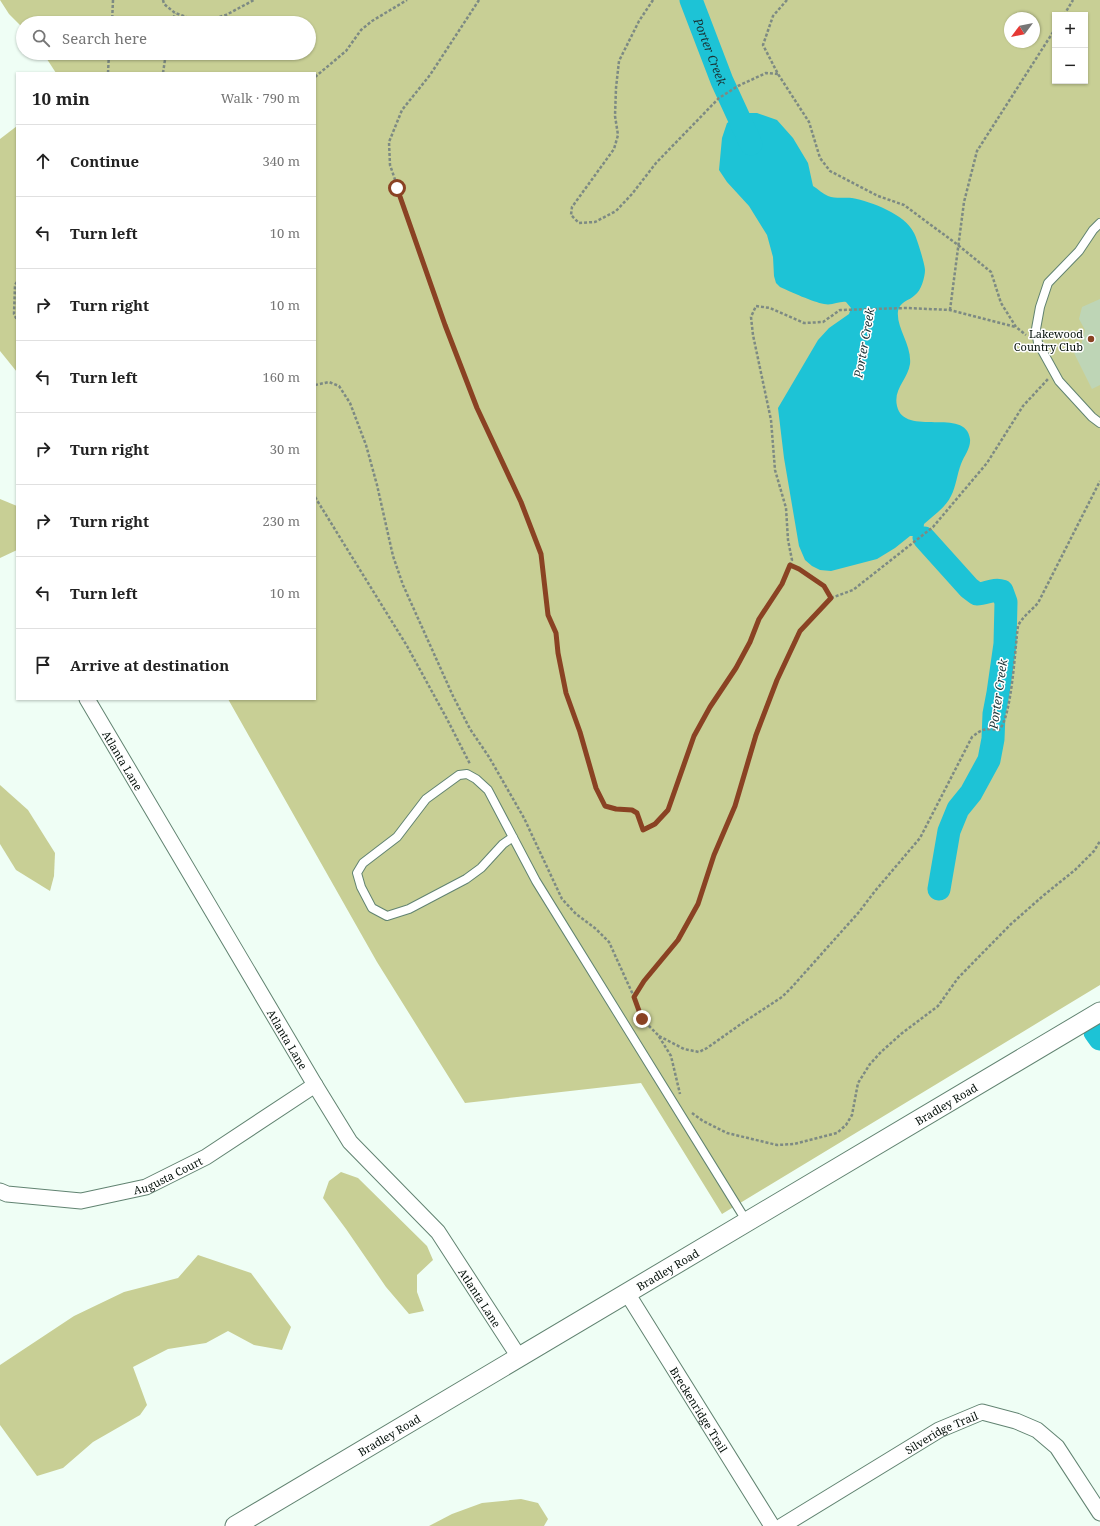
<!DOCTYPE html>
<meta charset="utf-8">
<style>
body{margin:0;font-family:"Noto Serif",serif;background:#f6f6f6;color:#222}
.controls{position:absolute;right:12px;top:12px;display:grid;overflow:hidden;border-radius:0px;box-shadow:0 1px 3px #0004}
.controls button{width:36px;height:36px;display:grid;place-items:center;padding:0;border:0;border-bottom:1px solid #e0e0e0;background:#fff;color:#222;font:20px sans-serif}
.compass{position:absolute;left:1004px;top:12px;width:36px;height:36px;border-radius:50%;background:#fff;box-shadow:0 1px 3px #0004;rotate:238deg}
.stop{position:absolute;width:12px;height:12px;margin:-9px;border:3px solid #8a4223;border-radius:50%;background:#fff}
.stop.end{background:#8a4223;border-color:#fff;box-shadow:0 1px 4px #0008}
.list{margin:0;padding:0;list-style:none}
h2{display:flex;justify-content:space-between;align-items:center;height:52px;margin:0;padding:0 16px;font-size:17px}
h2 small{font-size:13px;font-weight:400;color:#767676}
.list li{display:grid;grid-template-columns:26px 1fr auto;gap:12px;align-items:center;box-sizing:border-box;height:72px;padding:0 16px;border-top:1px solid #e0e0e0}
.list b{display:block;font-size:15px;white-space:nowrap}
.list em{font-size:13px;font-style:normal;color:#767676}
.icon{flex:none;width:22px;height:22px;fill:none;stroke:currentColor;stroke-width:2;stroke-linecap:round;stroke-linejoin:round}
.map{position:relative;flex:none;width:1100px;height:1526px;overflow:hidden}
.search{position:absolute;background:#fff;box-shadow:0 1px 3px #0004;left:16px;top:16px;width:300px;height:44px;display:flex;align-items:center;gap:10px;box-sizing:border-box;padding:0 14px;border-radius:22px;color:#767676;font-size:15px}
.panel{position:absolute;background:#fff;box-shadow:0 1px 3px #0004;left:16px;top:72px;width:300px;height:628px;border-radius:0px}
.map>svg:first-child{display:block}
.green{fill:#c8cf95;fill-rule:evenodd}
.water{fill:#1dc3d6}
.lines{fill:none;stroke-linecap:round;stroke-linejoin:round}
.river{stroke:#1dc3d6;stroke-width:23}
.building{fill:#bed5b6}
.service-casing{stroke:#618371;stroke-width:10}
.minor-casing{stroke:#618371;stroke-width:17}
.tertiary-casing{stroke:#618371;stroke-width:21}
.path{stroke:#7d8a83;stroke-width:2.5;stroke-dasharray:3 2;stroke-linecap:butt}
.service{stroke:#fff;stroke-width:8}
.minor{stroke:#fff;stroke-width:15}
.tertiary{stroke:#fff;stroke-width:19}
.route{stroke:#8a4223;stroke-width:5}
.poi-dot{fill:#8a4223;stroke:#fff;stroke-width:1.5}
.labels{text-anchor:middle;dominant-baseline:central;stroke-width:3;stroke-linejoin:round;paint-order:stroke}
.poi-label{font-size:11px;fill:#04100a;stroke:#fff;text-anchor:end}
.street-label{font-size:11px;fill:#04100a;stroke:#fff}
.water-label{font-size:12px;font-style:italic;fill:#1a3235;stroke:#fff}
</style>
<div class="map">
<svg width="1100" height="1526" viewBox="0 0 1100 1526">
<rect width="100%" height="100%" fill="#effef5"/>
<g class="green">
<path d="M0,0H1100V985L722,1214L641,1083L465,1103L377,962L228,699H315V73H56L43,53H309V23H23V28L9,14ZM1055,15H1085V81H1055ZM1010,18H1034V42H1010Z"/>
<polygon points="17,126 17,372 0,351 0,139"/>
<polygon points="0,499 17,506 17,550 0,558"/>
<polygon points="0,785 28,810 55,853 54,876 50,891 16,870 0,844"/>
<polygon points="341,1172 358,1178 427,1246 433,1260 417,1275 417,1292 424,1311 409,1314 386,1287 346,1229 323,1198 329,1181"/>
<polygon points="198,1255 251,1273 291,1327 282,1350 254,1345 228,1331 206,1343 168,1349 133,1367 147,1405 140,1415 93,1442 63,1468 37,1476 0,1425 0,1365 74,1316 124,1292 178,1278"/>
<polygon points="521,1499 538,1503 548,1519 544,1526 429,1526 452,1514 482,1503"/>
</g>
<path class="water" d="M744,113H757L777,120L793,138L808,163L813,186C818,189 823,194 828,196C836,199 845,197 852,198C872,202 905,214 914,233C917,238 925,265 925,270C925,277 921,291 915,295C909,301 900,301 898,311C896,328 912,345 910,364C908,379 893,389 897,406C904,438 966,406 970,439C971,448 964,456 961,464C957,474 956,487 951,496C946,507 933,516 924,524L923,533L918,536H910L895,548L877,559L831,571L820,570L812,566L805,560L799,546L784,458L778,408L818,340L829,328L849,314L851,308L846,302C839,301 832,306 824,304C813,302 791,292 780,287L776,283L774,276L773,257L767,235L749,206L727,182L719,170L722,138L727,123Z"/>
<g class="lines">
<g class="river">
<path id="s1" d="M691,0L722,81L751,144"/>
<path d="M924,538L969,588L977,594C986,594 994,588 1002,591L1006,602L1005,644L998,693L994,714L993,739L989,760L971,793L958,809L949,831L939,889"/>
<polyline points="1095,1032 1100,1039"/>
</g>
</g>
<polygon class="building" points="1100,299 1100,385 1092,389 1074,353 1080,350 1085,330 1079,319 1082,307"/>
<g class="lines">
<defs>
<g id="service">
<polyline points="1100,223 1093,230 1079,251 1048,283 1040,307 1036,329 1038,343 1059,381 1092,417 1100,423"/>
<polyline points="513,837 503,844 481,868 466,879 409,909 387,916 372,908 361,887 357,873 363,863 397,837 426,799 459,775 467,774 476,779 488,790 536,881 747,1222"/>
</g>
<g id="minor">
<path id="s2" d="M87,699L315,1085L350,1142L438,1232L519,1357"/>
<path id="s3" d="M0,1191L7,1194L81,1201L146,1187L206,1157L315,1085"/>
<path id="s4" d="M627,1293L772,1526"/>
<path id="s5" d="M782,1526L939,1430L982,1412L1016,1421L1037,1430L1057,1447L1100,1513"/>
</g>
<g id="tertiary">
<path id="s6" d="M235,1526L1100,1012"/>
</g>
</defs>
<use href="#service" class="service-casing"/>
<use href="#minor" class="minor-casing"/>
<use href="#tertiary" class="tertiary-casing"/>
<g class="path">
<polyline points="163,0 164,4 175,13 201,22 226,15 254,0"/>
<polyline points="479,0 430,75 402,110 389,142 390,165 445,325 477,408 521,502 541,554 548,615 556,633 558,653 566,693 580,732 596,788 605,806 616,809 632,810 637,813 643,830 655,824 668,810 694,736 710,707 736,667 750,642 759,619 782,584 792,560 788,540 786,508 775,470 771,420 753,335 751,317 756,306 770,308 804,323 823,322 840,310 908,308 950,310 1016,327"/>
<polyline points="653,0 639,21 619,61 616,88 615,116 618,135 614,149 572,207 571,215 579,223 595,222 616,211 632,194 656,163 719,98 738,86 766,73 778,74"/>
<polyline points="787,0 773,16 763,45 778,74 809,122 820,158 830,171 878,196 904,205 958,245 991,272 1001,303 1016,327 1026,335"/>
<polyline points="1064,15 1073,0"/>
<polyline points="112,23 113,0"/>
<polyline points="172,23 175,13"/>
<polyline points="109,58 120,53"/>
<polyline points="108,73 109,53"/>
<polyline points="163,73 166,53"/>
<polyline points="315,77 346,51 361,30 372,21 407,0"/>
<polyline points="17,282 15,285 14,314 17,320"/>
<polyline points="950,310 964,202 977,151 1055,29"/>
<polyline points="315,385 329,382 339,386 350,403 366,445 377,485 393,556 403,585 453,696 470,729 489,757 524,818 562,899 576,914 596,929 609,942 634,997 642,1019 658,1035 671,1056 680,1094"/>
<polyline points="315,497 407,646 447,719 470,764"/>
<polyline points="790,565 799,569 824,586 831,598"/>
<polyline points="634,996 644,981 678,940 698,904 714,855 735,806 755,735 777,679 799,631 831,598 853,590 933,527 987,463 1023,406 1048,379"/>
<path d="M659,1036L684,1049L699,1052L707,1048L741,1024L782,997L792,987L859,912L875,891L920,838L972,737C982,729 985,728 999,730C1012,717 1015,647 1018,626C1022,617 1031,611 1038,603L1100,481"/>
<polyline points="692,1113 703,1121 727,1133 777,1145 794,1144 837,1133 846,1125 852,1115 858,1083 870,1064 881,1052 901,1034 938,1006 958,978 1011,924 1044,895 1075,870 1094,851 1100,841"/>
</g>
<use href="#service" class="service"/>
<use href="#minor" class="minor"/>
<use href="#tertiary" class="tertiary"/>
</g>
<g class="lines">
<polyline class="route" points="397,188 445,325 477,408 521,502 541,554 548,615 556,633 558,653 566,693 580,732 596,788 605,806 616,809 632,810 637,813 643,830 655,824 668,810 694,736 710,707 736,668 750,642 759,619 782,584 790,565 799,569 824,586 831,598 800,631 777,680 756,735 735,806 714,855 698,904 678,940 644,981 634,997 642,1019"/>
</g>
<circle class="poi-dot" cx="1091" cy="339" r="4"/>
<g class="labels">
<g class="poi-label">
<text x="1083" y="333">Lakewood<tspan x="1083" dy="13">Country Club</tspan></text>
</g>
<g class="street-label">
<text stroke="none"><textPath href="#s2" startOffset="71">Atlanta Lane</textPath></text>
<text stroke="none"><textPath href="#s2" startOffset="395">Atlanta Lane</textPath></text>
<text stroke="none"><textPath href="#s6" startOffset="827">Bradley Road</textPath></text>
<text stroke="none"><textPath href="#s3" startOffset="173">Augusta Court</textPath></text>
<text stroke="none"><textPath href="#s6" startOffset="503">Bradley Road</textPath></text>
<text stroke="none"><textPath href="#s2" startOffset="719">Atlanta Lane</textPath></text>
<text stroke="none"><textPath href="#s4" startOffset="137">Breckenridge Trail</textPath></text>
<text stroke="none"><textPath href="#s5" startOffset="185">Silveridge Trail</textPath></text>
<text stroke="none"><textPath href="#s6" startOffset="179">Bradley Road</textPath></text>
</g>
<g class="water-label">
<text stroke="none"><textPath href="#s1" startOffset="55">Porter Creek</textPath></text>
<text transform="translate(864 343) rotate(-80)">Porter Creek</text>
<text transform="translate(998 694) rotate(-82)">Porter Creek</text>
</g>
</g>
</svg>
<div class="controls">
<button>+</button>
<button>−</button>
</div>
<svg class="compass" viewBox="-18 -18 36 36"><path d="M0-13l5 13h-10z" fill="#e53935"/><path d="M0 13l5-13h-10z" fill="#767676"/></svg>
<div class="stop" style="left:397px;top:188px"></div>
<div class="stop end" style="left:642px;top:1019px"></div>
<div class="search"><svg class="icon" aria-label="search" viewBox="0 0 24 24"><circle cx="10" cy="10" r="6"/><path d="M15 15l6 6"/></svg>Search here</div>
<section class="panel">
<h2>10 min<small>Walk · 790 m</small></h2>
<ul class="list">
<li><svg class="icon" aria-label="ahead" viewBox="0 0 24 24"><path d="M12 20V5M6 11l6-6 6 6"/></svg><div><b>Continue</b></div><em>340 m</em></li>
<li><svg class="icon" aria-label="left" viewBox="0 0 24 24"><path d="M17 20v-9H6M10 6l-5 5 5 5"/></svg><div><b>Turn left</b></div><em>10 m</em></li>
<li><svg class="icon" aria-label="right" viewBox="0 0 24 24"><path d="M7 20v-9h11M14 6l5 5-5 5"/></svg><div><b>Turn right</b></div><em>10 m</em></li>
<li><svg class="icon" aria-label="left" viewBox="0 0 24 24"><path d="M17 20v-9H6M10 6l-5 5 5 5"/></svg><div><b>Turn left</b></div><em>160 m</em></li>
<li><svg class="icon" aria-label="right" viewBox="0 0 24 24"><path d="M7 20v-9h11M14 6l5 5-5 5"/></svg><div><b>Turn right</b></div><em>30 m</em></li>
<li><svg class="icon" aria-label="right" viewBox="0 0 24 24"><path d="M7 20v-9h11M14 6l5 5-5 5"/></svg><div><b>Turn right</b></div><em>230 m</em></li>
<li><svg class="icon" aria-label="left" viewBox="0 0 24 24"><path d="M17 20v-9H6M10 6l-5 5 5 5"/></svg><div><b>Turn left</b></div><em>10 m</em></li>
<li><svg class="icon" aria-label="arrive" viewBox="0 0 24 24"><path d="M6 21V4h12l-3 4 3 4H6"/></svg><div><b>Arrive at destination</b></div></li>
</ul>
</section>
</div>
